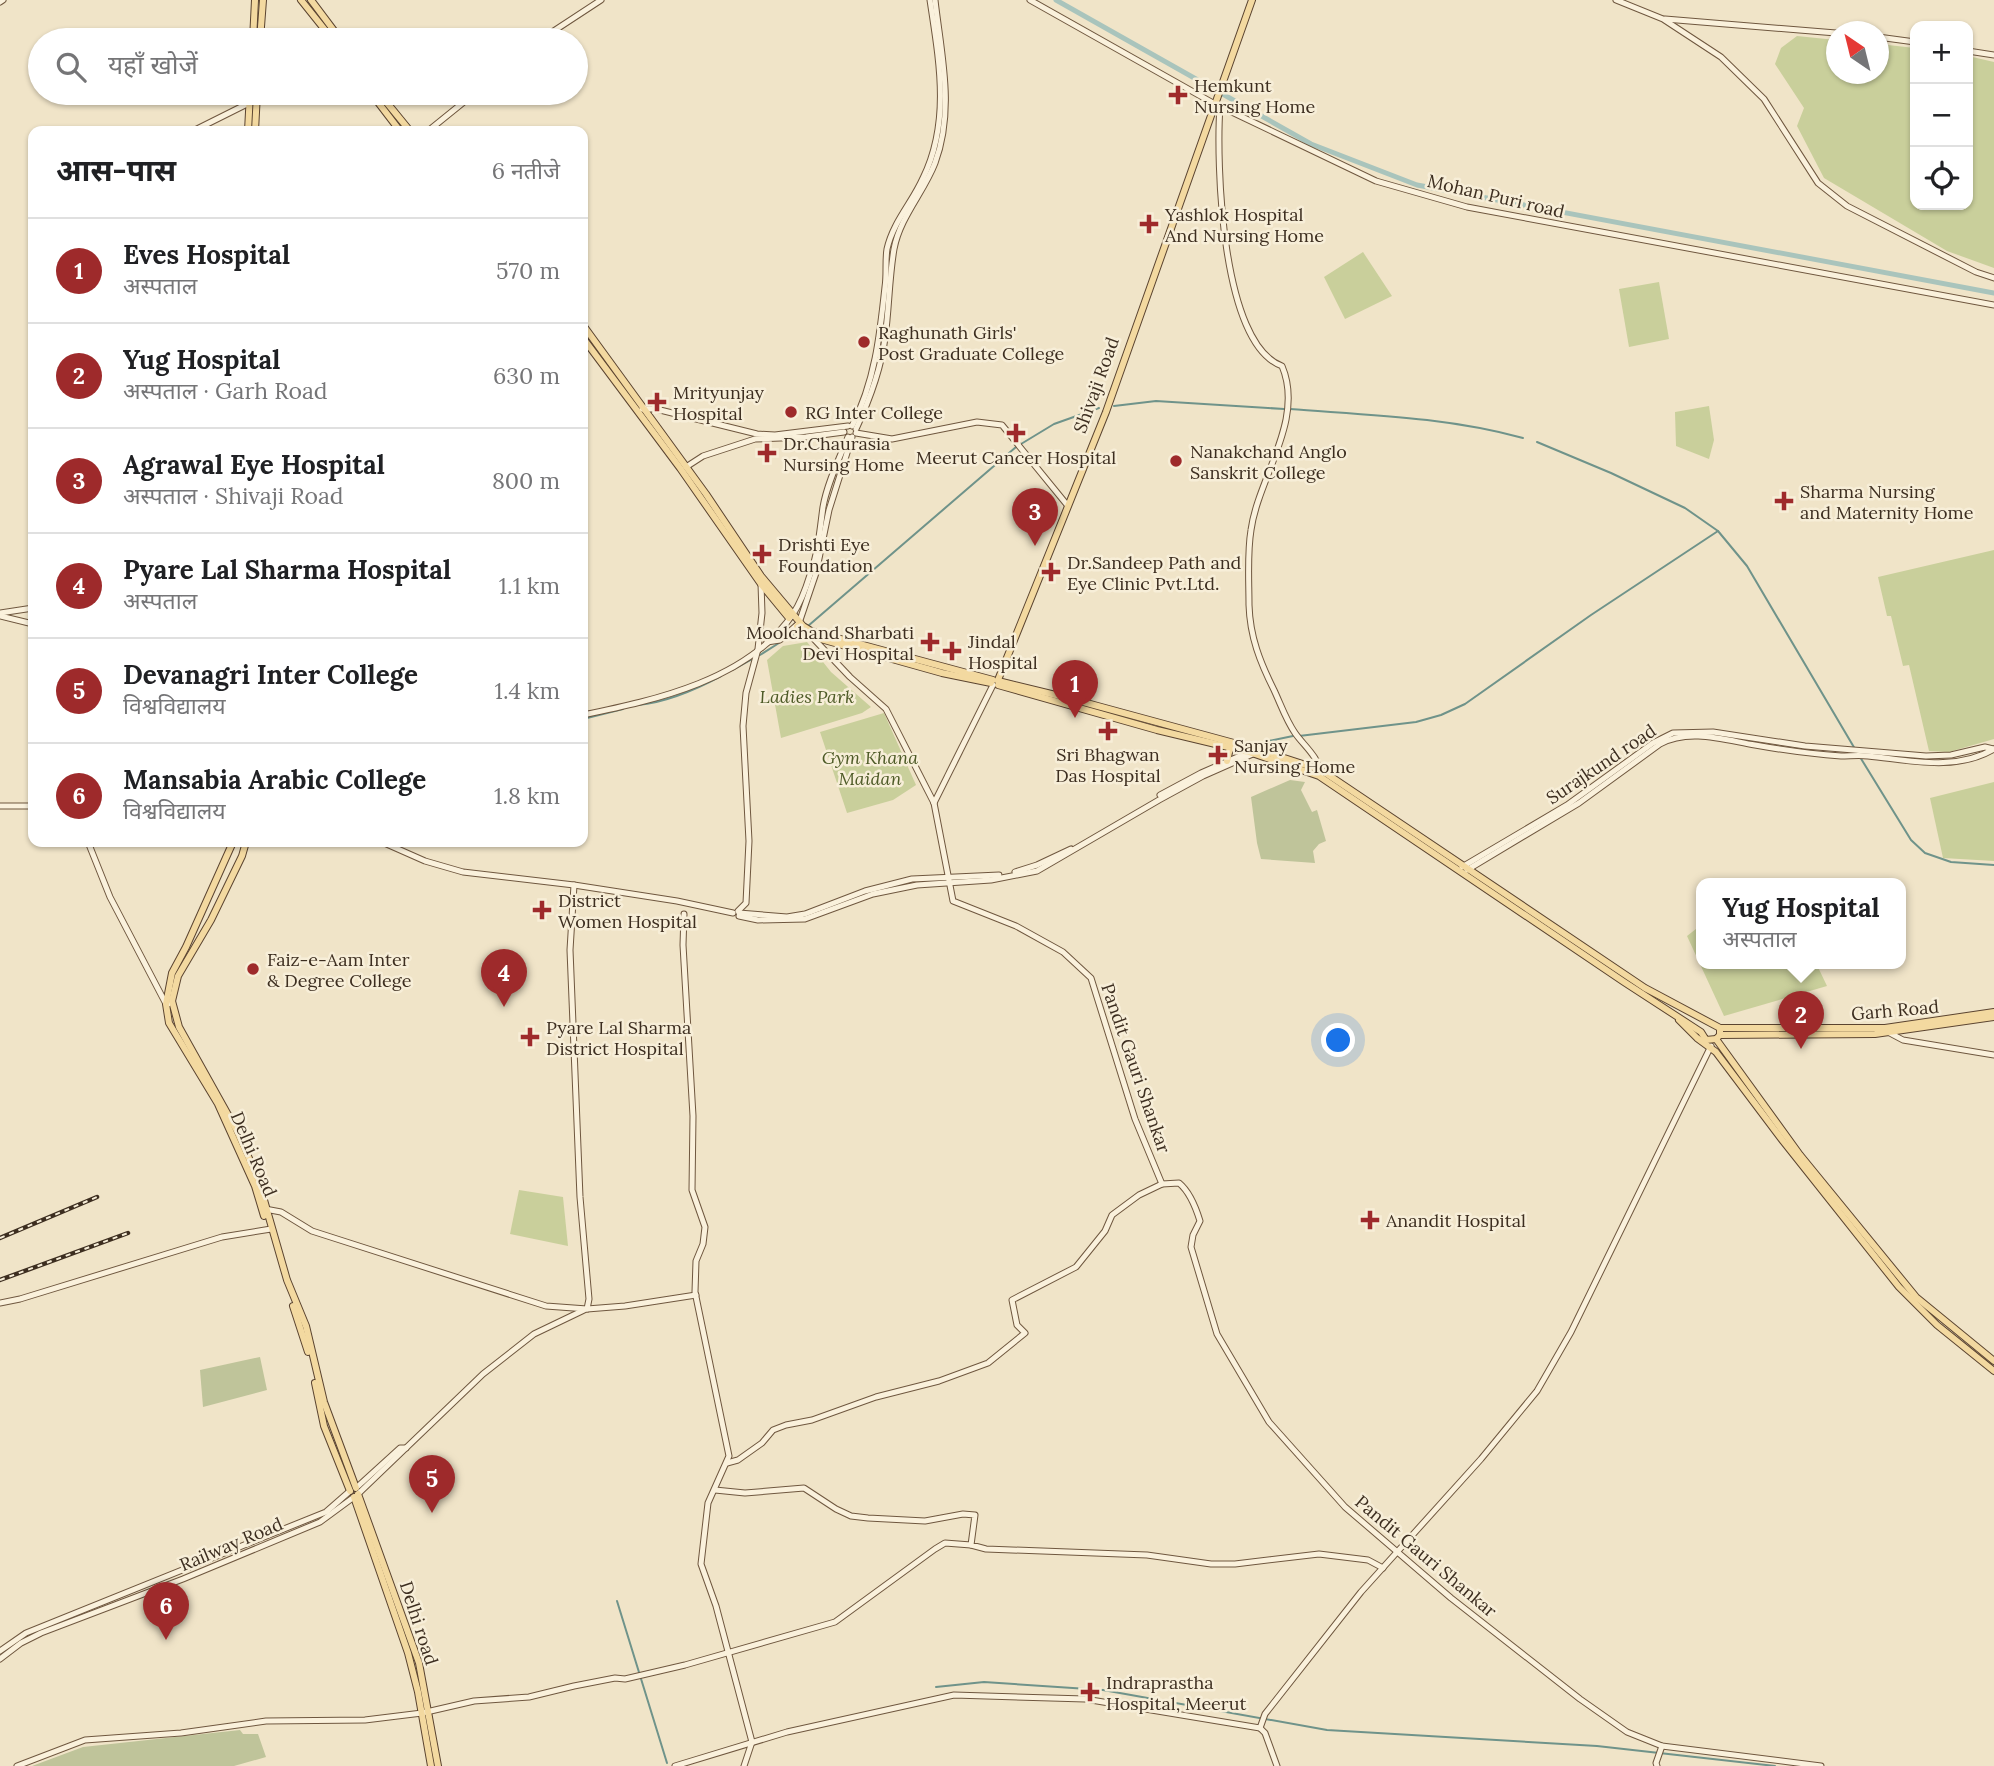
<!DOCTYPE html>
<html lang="hi">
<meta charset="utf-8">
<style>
body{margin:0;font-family:Lora,"Noto Sans Devanagari",serif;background:#f2f2f2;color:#202124}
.controls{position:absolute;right:21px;top:21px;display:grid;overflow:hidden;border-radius:14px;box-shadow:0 2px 5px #0004}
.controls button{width:63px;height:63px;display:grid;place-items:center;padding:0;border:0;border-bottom:2px solid #e0e0e0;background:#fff;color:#202124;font:35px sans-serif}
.compass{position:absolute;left:1826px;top:21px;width:63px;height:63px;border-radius:50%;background:#fff;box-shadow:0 2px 5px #0004;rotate:325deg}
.you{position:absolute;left:1339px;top:1041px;width:24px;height:24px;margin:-18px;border:5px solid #fff;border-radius:50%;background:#1a73e8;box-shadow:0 0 0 10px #1a73e833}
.badge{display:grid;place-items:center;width:46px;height:46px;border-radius:50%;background:#9e2a2b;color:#fff;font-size:23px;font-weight:700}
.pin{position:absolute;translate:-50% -58px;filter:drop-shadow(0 2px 4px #0008)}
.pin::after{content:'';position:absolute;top:37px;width:24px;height:21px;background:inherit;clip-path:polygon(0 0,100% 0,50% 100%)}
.popup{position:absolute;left:1696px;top:878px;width:210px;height:91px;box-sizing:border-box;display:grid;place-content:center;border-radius:14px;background:#fff;filter:drop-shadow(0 2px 5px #0005);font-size:23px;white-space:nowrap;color:#757577}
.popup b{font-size:26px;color:#202124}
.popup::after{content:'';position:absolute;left:50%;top:100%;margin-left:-14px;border:14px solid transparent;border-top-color:#fff}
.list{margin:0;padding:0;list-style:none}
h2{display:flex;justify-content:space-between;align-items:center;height:91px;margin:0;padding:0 28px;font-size:30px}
h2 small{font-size:23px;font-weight:400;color:#757577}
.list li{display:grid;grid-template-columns:46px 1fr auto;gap:21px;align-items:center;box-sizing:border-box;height:105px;padding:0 28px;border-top:2px solid #e0e0e0}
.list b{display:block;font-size:26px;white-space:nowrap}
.list p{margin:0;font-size:23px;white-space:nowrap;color:#757577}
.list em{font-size:23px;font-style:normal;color:#757577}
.icon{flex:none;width:38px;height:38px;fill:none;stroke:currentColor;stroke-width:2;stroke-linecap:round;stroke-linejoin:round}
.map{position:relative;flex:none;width:1994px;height:1766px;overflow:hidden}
.search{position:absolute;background:#fff;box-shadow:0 2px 5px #0004;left:28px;top:28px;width:560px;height:77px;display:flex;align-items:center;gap:18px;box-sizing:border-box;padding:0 24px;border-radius:38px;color:#757577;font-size:26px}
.panel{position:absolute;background:#fff;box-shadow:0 2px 5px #0004;left:28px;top:126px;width:560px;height:721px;border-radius:14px}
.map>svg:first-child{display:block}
.green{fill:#c9cf9b}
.cemetery{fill:#bfc49a}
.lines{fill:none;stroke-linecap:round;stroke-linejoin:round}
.stream{stroke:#6f938a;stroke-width:2}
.canal{stroke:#a9c4bc;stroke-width:5}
.secondary-casing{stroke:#6f573f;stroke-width:7}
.primary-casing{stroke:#5b4430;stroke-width:8}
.secondary{stroke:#faf1dc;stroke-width:5}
.primary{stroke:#f3d9a0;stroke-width:6}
.rail-casing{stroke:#3d2e20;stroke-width:4.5}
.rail{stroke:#f7eed8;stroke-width:2;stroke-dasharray:5;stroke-linecap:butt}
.poi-dot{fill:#9e2a2b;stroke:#f7eed8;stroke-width:2.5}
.labels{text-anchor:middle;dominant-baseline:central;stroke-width:5;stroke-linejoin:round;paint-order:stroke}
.poi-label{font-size:18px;fill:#3d2e20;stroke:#f7eed8;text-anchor:start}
.street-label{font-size:18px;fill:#3d2e20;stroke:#f7eed8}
.park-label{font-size:18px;font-style:italic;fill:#4d5a26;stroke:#f7eed8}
</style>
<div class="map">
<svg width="1994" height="1766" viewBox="0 0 1994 1766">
<rect width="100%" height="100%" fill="#f0e4c8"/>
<g class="green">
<polygon points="1797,36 1836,40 1836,74 1878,74 1879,44 1915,48 1915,205 1968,205 1968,56 1994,62 1994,268 1947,251 1824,178 1797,126 1804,108 1775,64 1781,48"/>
<polygon points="1363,252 1392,296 1345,319 1324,277"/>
<polygon points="1659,282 1669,339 1629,347 1619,289"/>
<polygon points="1709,406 1714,440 1709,459 1676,446 1675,412"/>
<polygon points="1994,550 1994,739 1949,752 1929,751 1909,665 1903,666 1891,616 1887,616 1878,577"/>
<polygon points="807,642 831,672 871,707 862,713 781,738 767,660 783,646"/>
<polygon points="884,713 916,785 893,800 847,813 820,732"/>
<polygon points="1994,782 1994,861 1943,858 1930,798"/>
<polygon points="1701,925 1701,963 1816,963 1827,986 1724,1016 1687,936"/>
<polygon points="519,1190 563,1197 568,1246 510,1234"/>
</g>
<g class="cemetery">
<polygon points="1290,780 1305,782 1301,790 1312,812 1317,810 1326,841 1319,844 1313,851 1315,863 1261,859 1257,843 1251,797"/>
<polygon points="260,1357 267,1390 203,1407 200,1370"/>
<polygon points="240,1730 243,1734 258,1734 266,1757 234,1766 32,1766 83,1747"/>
</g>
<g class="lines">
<g class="stream">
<polyline points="1114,406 1156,401 1284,409"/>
<path d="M1290,409C1368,415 1446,417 1523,438"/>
<polyline points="1537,442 1611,473 1685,508 1718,531 1747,566 1855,749"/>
<polyline points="1021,444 1054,424 1099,408"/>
<polyline points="808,626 1016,447"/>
<polyline points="784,640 800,631"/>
<polyline points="760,655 779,643"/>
<polyline points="732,670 752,659"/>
<path d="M638,705C668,702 695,690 721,676"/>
<polyline points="583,719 623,709"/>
<polyline points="1299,736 1416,722 1441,715 1465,704 1591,615 1718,531"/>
<polyline points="1264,742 1293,736"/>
<polyline points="1860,757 1911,840 1925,853 1951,862 1994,865"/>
<polyline points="617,1601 667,1763"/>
<polyline points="936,1687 984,1682 1103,1690 1327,1730 1597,1746 1775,1766"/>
</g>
<polyline class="canal" points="1056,0 1311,144 1417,185 1994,293"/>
<defs>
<g id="secondary">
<polyline points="1030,0 1213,103 1376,181 1467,207 1994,305"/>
<polyline points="1616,0 1663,19 1721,57 1764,99 1818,183 1847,206 1976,272 1994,278"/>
<polyline points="0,2 3,0"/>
<polyline points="1665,19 1836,33"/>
<polyline points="1878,37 1915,42"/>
<polyline points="540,40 601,0"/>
<polyline points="1968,51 1994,55"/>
<path d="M1220,106C1216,162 1221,344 1282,366C1305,420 1258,478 1251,530C1247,554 1249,581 1249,605C1250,637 1260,662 1274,690C1281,705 1286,720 1295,733C1304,746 1319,757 1320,773"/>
<polyline points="193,131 249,103"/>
<polyline points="428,131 475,93"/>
<polyline points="642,409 656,409 757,434 775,435 848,426"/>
<path d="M852,426C875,382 880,334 885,287C887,274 885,261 887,249C893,222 912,203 923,178C951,121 939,60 930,0"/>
<path d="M856,429C869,401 881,369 885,338C889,309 889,278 894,249C900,217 924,192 935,163C955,109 941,54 935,0"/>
<polyline points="856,433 892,439 977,422 1002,425 1068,506"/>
<polyline points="686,467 703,456 755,439 806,437 844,432"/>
<polyline points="0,613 33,608"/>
<polyline points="0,616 33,624"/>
<path d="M812,637L850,677L886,709L934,803L953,901L1016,926L1063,952L1091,978L1135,1119L1162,1184L1179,1183C1190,1192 1196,1208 1200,1221L1193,1235L1191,1247L1217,1334L1269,1422L1345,1507L1451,1598L1580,1699L1627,1732L1662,1746L1821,1766"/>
<polyline points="767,642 780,640 799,623 816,573 829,510 852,437"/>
<path d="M583,715C656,700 748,680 793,614C801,602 806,588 810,575C818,554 820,529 823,507C827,484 839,459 848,437"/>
<polyline points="1160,795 1201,773 1249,752"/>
<polyline points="934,803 993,685"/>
<polyline points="0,806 33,806"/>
<polyline points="88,842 110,897 166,1004 168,1004"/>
<polyline points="382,842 425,861 463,872 574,885 677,901 733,913"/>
<polyline points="1462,867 1567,805 1653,743 1673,733 1713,732 1805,746 1926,756 1951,755 1985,747 1994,749"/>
<path d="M1467,870L1579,803L1660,744C1689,728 1725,740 1755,745C1783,750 1812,754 1841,756C1850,756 1859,755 1868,756C1909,760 1955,772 1994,749"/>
<polyline points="1015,872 1037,865 1071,849"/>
<polyline points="574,885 570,950 580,1197 589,1299 587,1309"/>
<polyline points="738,911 746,903 749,841 743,726 746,693 758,649 762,613 761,584"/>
<polyline points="739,913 787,917 805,914 865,891 912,879 999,875"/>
<polyline points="684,914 683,945 693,1116 692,1190 705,1227 703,1244 696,1261 695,1292 729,1456 708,1503 701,1564 716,1606 752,1742 744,1766"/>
<polyline points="739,916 758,920 805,919 873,894 917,885 991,880 1037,871 1159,800 1203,776 1255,753"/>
<polyline points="1886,1031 1903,1040 1994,1055"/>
<polyline points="265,1209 281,1212 312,1231 546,1306 587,1309 625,1306 696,1295"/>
<polyline points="0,1303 20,1299 222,1237 271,1229"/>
<polyline points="727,1463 738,1460 762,1443 773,1430 786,1425 812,1420 876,1397 939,1381 988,1363 1025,1333 1017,1325 1012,1300 1076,1267 1105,1231 1112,1215 1139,1195 1162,1184"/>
<polyline points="356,1488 400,1448 406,1448"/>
<polyline points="715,1490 745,1493 804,1488 836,1509 851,1516 868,1518 925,1521 963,1514 975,1515 971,1545 986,1549 1147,1555 1211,1564 1235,1564 1319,1554 1368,1560 1383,1568"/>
<polyline points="358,1494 483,1374 534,1334 584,1310"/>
<polyline points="0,1651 26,1633 326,1512 350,1491"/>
<polyline points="0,1659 21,1643 41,1633 183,1579 320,1522 354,1497"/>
<polyline points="1260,1728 1265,1714 1361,1592 1481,1459 1537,1391 1571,1332 1711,1046"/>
<polyline points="1260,1728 1265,1733 1277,1766"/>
<polyline points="17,1766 85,1740 181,1733 266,1721 365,1720 422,1713 474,1701 529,1697 574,1686 615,1678 625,1679 685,1665 835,1622 935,1549 945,1543 971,1545"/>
<polyline points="675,1766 787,1732 954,1695 1085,1699 1260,1728"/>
<polyline points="1657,1766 1656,1763 1662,1746"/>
</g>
<g id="primary">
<polyline points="301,0 333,40"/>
<polyline points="311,0 341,40"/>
<polyline points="253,40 255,0"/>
<polyline points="260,40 263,0"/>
<polyline points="371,93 400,131"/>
<polyline points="379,93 410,131"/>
<polyline points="248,131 250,93"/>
<polyline points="255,131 257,93"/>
<polyline points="583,325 706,494 761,576 803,626 811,631 993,680"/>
<polyline points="583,338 680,468 761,584 789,618"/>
<polyline points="797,626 810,636 942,673 991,683"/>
<polyline points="998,680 1106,412 1252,0"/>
<polyline points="998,681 1072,699 1256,749 1321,770 1645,988 1720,1028 1885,1028 1994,1012"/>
<polyline points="998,685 1157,730 1249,752 1319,776 1624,982 1701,1032 1706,1040 1716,1039 1720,1035 1720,1028"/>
<polyline points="1227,761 1230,748"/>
<polyline points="233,842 186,947 172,973 166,1004 169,1023 218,1104 255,1186 264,1216"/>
<polyline points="246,842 242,856 211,920 178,976 172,1001 179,1027 237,1131 258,1179 287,1280 306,1326 324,1402 356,1488"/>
<polyline points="1679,1020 1697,1038 1716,1052 1783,1141 1899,1287 1937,1325 1994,1371"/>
<polyline points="1720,1035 1875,1034 1994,1017"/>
<polyline points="1716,1039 1800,1155 1916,1297 1994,1361"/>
<polyline points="293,1306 308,1352"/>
<polyline points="315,1383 324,1426 350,1491"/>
<polyline points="358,1494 419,1663 438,1766"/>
<polyline points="354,1497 408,1653 418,1692 431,1766"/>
</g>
</defs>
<use href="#secondary" class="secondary-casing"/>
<use href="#primary" class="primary-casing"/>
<use href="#secondary" class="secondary"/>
<use href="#primary" class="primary"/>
<defs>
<g id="rail">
<polyline points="0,1238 97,1197"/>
<polyline points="0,1280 128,1233"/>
</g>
</defs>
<use href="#rail" class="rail-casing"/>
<use href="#rail" class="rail"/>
</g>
<g class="poi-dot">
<path d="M1174.5 84.5h7v7h7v7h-7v7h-7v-7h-7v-7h7z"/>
<path d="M1145.5 213.5h7v7h7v7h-7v7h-7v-7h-7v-7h7z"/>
<circle cx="864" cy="342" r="7"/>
<path d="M653.5 391.5h7v7h7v7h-7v7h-7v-7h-7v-7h7z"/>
<circle cx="791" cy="412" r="7"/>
<path d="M1012.5 422.5h7v7h7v7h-7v7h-7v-7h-7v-7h7z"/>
<path d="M763.5 442.5h7v7h7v7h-7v7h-7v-7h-7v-7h7z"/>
<circle cx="1176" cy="461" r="7"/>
<path d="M1780.5 490.5h7v7h7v7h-7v7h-7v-7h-7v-7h7z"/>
<path d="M758.5 543.5h7v7h7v7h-7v7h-7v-7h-7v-7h7z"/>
<path d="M1047.5 561.5h7v7h7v7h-7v7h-7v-7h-7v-7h7z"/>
<path d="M926.5 631.5h7v7h7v7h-7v7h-7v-7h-7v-7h7z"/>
<path d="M948.5 640.5h7v7h7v7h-7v7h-7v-7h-7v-7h7z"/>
<path d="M1104.5 720.5h7v7h7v7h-7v7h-7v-7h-7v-7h7z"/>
<path d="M1214.5 744.5h7v7h7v7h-7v7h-7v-7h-7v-7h7z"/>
<path d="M538.5 899.5h7v7h7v7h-7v7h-7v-7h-7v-7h7z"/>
<circle cx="253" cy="969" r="7"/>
<path d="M526.5 1026.5h7v7h7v7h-7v7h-7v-7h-7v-7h7z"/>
<path d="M1366.5 1209.5h7v7h7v7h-7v7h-7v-7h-7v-7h7z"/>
<path d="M1086.5 1681.5h7v7h7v7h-7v7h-7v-7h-7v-7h7z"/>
</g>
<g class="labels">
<g class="poi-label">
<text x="1194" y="85">Hemkunt<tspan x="1194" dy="21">Nursing Home</tspan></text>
<text x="1165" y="214">Yashlok Hospital<tspan x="1165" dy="21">And Nursing Home</tspan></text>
<text x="878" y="332">Raghunath Girls'<tspan x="878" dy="21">Post Graduate College</tspan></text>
<text x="673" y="392">Mrityunjay<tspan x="673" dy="21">Hospital</tspan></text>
<text x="805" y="412">RG Inter College</text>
<text x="783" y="443">Dr.Chaurasia<tspan x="783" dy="21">Nursing Home</tspan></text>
<text x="1190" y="451">Nanakchand Anglo<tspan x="1190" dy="21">Sanskrit College</tspan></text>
<text x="1016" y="457" text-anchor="middle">Meerut Cancer Hospital</text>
<text x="1800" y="491">Sharma Nursing<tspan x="1800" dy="21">and Maternity Home</tspan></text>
<text x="778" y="544">Drishti Eye<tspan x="778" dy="21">Foundation</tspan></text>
<text x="1067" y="562">Dr.Sandeep Path and<tspan x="1067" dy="21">Eye Clinic Pvt.Ltd.</tspan></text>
<text x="914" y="632" text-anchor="end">Moolchand Sharbati<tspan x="914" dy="21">Devi Hospital</tspan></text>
<text x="968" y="641">Jindal<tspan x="968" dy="21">Hospital</tspan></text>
<text x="1234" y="745">Sanjay<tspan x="1234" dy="21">Nursing Home</tspan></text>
<text x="1108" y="754" text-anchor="middle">Sri Bhagwan<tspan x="1108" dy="21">Das Hospital</tspan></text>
<text x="558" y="900">District<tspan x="558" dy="21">Women Hospital</tspan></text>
<text x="267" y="959">Faiz-e-Aam Inter<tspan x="267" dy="21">&amp; Degree College</tspan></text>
<text x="546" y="1027">Pyare Lal Sharma<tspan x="546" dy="21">District Hospital</tspan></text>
<text x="1386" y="1220">Anandit Hospital</text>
<text x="1106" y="1682">Indraprastha<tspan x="1106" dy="21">Hospital, Meerut</tspan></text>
</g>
<g class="street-label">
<text transform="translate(1496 196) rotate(13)">Mohan Puri road</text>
<text transform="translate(1096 385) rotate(-70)">Shivaji Road</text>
<text transform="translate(1601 764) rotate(-34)">Surajkund road</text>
<text transform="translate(1895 1010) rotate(-5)">Garh Road</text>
<text transform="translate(1136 1068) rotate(71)">Pandit Gauri Shankar</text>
<text transform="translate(254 1154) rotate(67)">Delhi Road</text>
<text transform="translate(231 1544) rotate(-23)">Railway Road</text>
<text transform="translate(1426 1556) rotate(40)">Pandit Gauri Shankar</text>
<text transform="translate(419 1623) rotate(72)">Delhi road</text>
</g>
<g class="park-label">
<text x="807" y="696">Ladies Park</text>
<text x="870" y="757">Gym Khana<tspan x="870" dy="21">Maidan</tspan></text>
</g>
</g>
</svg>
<div class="controls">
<button>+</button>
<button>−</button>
<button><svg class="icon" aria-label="locate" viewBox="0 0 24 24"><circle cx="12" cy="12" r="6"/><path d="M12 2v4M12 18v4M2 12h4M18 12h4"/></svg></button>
</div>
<svg class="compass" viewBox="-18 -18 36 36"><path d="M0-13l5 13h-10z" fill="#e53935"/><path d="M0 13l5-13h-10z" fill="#757577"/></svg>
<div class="you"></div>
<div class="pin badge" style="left:1075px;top:718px">1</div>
<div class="pin badge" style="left:1801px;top:1049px">2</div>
<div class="popup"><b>Yug Hospital</b>अस्पताल</div>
<div class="pin badge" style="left:1035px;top:546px">3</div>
<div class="pin badge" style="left:504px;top:1007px">4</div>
<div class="pin badge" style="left:432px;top:1513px">5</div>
<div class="pin badge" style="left:166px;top:1640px">6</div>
<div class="search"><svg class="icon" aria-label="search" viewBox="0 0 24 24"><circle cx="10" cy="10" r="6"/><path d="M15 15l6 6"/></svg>यहाँ खोजें</div>
<section class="panel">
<h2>आस-पास<small>6 नतीजे</small></h2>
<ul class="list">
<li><span class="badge">1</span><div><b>Eves Hospital</b><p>अस्पताल</p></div><em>570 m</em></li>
<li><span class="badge">2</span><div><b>Yug Hospital</b><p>अस्पताल · Garh Road</p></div><em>630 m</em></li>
<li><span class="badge">3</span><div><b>Agrawal Eye Hospital</b><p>अस्पताल · Shivaji Road</p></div><em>800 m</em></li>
<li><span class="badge">4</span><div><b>Pyare Lal Sharma Hospital</b><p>अस्पताल</p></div><em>1.1 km</em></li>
<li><span class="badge">5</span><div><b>Devanagri Inter College</b><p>विश्वविद्यालय</p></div><em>1.4 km</em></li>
<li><span class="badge">6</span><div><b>Mansabia Arabic College</b><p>विश्वविद्यालय</p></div><em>1.8 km</em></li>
</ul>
</section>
</div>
